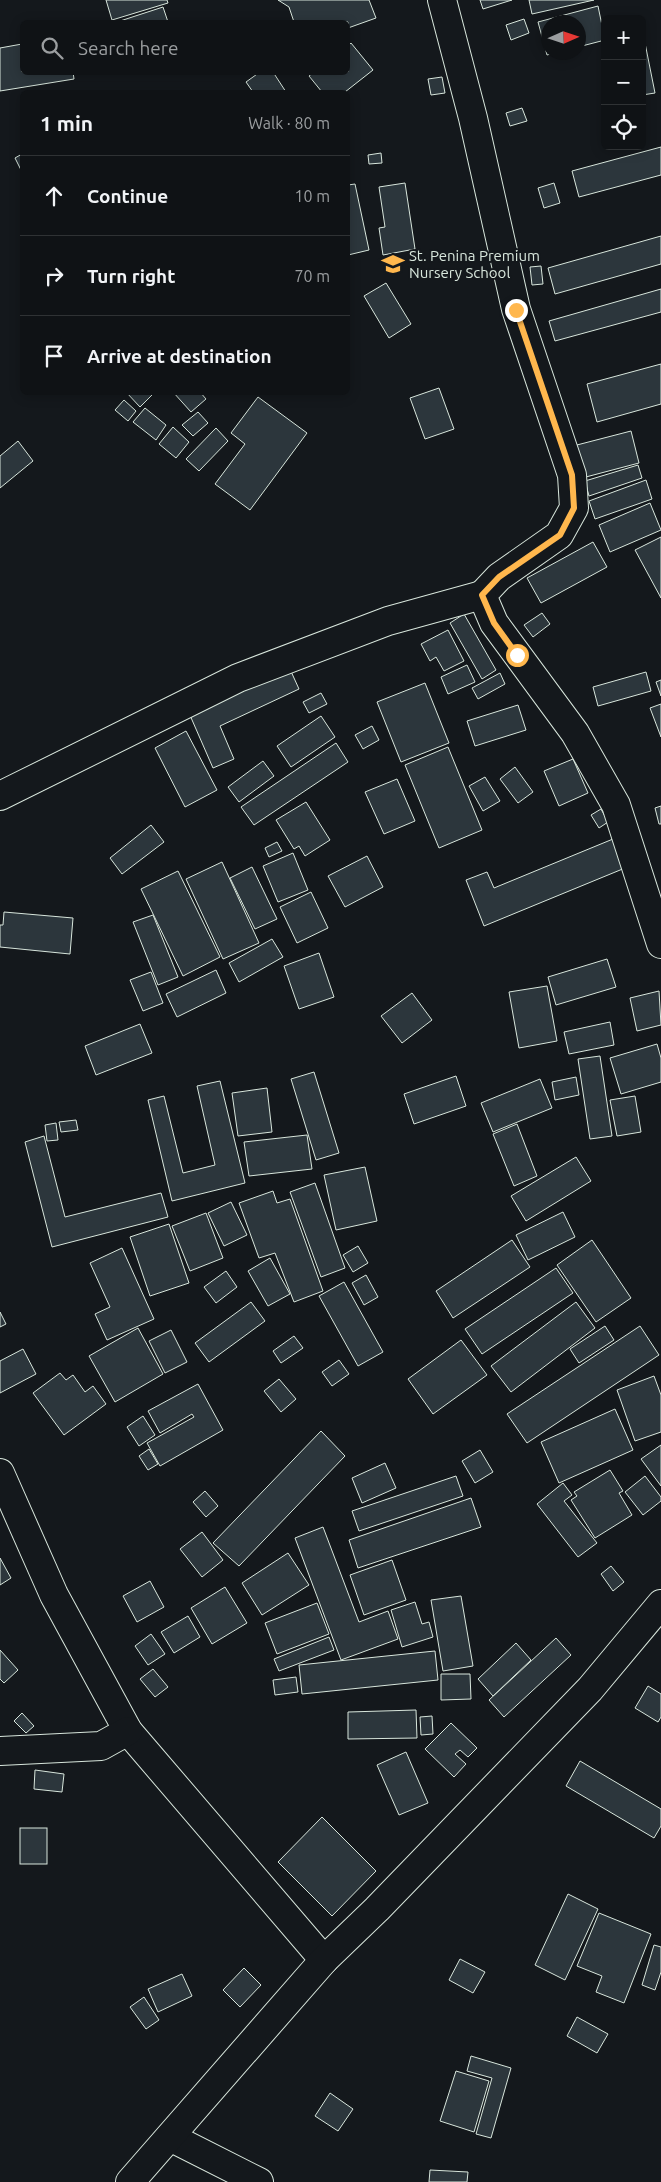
<!DOCTYPE html>
<meta charset="utf-8">
<style>
body{margin:0;font-family:Ubuntu,sans-serif;background:#181b1e;color:#f1f3f6}
.controls{position:absolute;right:15px;top:15px;display:grid;overflow:hidden;border-radius:8px;box-shadow:0 2px 12px #0003}
.controls button{width:45px;height:45px;display:grid;place-items:center;padding:0;border:0;border-bottom:1px solid #2f3234;background:#0f1215;color:#f1f3f6;font:25px sans-serif}
.compass{position:absolute;left:541px;top:15px;width:45px;height:45px;border-radius:50%;background:#0f1215;box-shadow:0 2px 12px #0003;rotate:87deg}
.stop{position:absolute;width:15px;height:15px;margin:-11px;border:4px solid #ffb74d;border-radius:50%;background:#fff}
.stop.end{background:#ffb74d;border-color:#fff;box-shadow:0 1px 5px #0008}
.list{margin:0;padding:0;list-style:none}
h2{display:flex;justify-content:space-between;align-items:center;height:65px;margin:0;padding:0 20px;font-size:21px}
h2 small{font-size:16px;font-weight:400;color:#9b9ea0}
.list li{display:grid;grid-template-columns:32px 1fr auto;gap:15px;align-items:center;box-sizing:border-box;height:80px;padding:0 20px;border-top:1px solid #2f3234}
.list b{display:block;font-size:19px;white-space:nowrap}
.list em{font-size:16px;font-style:normal;color:#9b9ea0}
.icon{flex:none;width:28px;height:28px;fill:none;stroke:currentColor;stroke-width:2;stroke-linecap:round;stroke-linejoin:round}
.map{position:relative;flex:none;width:661px;height:2182px;overflow:hidden}
.search{position:absolute;background:#0f1215;box-shadow:0 2px 12px #0003;left:20px;top:20px;width:330px;height:55px;display:flex;align-items:center;gap:12px;box-sizing:border-box;padding:0 18px;border-radius:8px;color:#9b9ea0;font-size:19px}
.panel{position:absolute;background:#0f1215;box-shadow:0 2px 12px #0003;left:20px;top:90px;width:330px;height:305px;border-radius:8px}
.map>svg:first-child{display:block}
.building{fill:#2c363c;stroke:#d8e6dc}
.lines{fill:none;stroke-linecap:round;stroke-linejoin:round}
.minor-casing{stroke:#d8e6dc;stroke-width:30}
.minor{stroke:#14181c;stroke-width:28}
.route{stroke:#ffb74d;stroke-width:6}
.labels{text-anchor:middle;dominant-baseline:central;stroke-width:4;stroke-linejoin:round;paint-order:stroke}
.poi-label{font-size:15px;fill:#d8e6dc;stroke:#14181c;text-anchor:start}
</style>
<div class="map">
<svg width="661" height="2182" viewBox="0 0 661 2182">
<rect width="100%" height="100%" fill="#14181c"/>
<g class="building">
<polygon points="106,0 167,0 168,3 112,20"/>
<polygon points="278,0 369,0 376,18 348,28 348,22 294,22 289,7"/>
<polygon points="480,0 512,0 483,9"/>
<polygon points="529,0 594,0 532,14"/>
<polygon points="598,6 605,40 578,47 578,22 548,22 548,52 558,52 547,55 538,22"/>
<polygon points="163,7 168,22 117,22"/>
<polygon points="524,19 529,33 511,40 506,25"/>
<polygon points="642,28 655,93 642,95"/>
<polygon points="351,43 373,70 345,92 322,92 309,76 314,72 348,72 348,46"/>
<polygon points="22,44 22,72 73,72 74,79 0,91 0,48"/>
<polygon points="260,72 273,72 286,92 253,92 246,82"/>
<polygon points="442,77 445,93 431,95 428,79"/>
<polygon points="522,108 527,121 510,126 506,113"/>
<polygon points="661,147 661,175 579,197 572,171"/>
<polygon points="381,153 382,163 369,164 368,155"/>
<polygon points="22,154 22,172 15,158"/>
<polygon points="405,183 415,249 383,255 379,228 385,227 379,187"/>
<polygon points="554,183 560,203 544,208 538,188"/>
<polygon points="355,184 369,250 348,255 348,185"/>
<polygon points="661,236 661,264 555,294 548,268"/>
<polygon points="541,266 543,284 532,285 530,267"/>
<polygon points="386,283 411,324 389,338 364,296"/>
<polygon points="661,289 661,312 555,341 549,321"/>
<polygon points="661,364 661,404 597,422 587,384"/>
<polygon points="439,388 454,429 425,439 410,398"/>
<polygon points="126,392 155,392 140,407"/>
<polygon points="173,392 200,392 206,399 191,412"/>
<polygon points="258,397 307,433 250,510 215,484 245,444 231,433"/>
<polygon points="124,400 136,411 128,421 115,410"/>
<polygon points="145,408 166,425 156,440 133,422"/>
<polygon points="198,412 208,423 193,436 182,425"/>
<polygon points="173,427 189,442 176,458 159,444"/>
<polygon points="216,428 228,441 199,471 186,459"/>
<polygon points="631,431 639,463 582,478 573,446"/>
<polygon points="18,441 33,461 0,488 0,456"/>
<polygon points="638,465 642,478 589,496 585,481"/>
<polygon points="646,480 652,499 595,519 589,501"/>
<polygon points="650,503 661,530 610,552 599,525"/>
<polygon points="661,537 661,598 635,550"/>
<polygon points="593,542 607,567 541,603 527,578"/>
<polygon points="542,613 550,624 533,637 524,625"/>
<polygon points="464,614 496,670 482,679 450,623"/>
<polygon points="448,630 464,661 444,671 436,657 430,661 421,644"/>
<polygon points="467,665 475,682 448,694 441,677"/>
<polygon points="289,667 299,689 220,726 234,759 213,768 189,713"/>
<polygon points="646,672 651,691 598,706 593,687"/>
<polygon points="500,673 505,684 478,699 472,688"/>
<polygon points="661,680 661,696 656,682"/>
<polygon points="425,683 449,743 401,762 377,702"/>
<polygon points="321,693 327,704 309,713 303,702"/>
<polygon points="661,704 661,737 650,708"/>
<polygon points="518,705 526,730 475,746 467,721"/>
<polygon points="321,716 335,737 291,767 277,746"/>
<polygon points="372,726 379,740 363,749 355,735"/>
<polygon points="186,731 217,790 185,807 155,748"/>
<polygon points="336,743 348,762 254,825 241,807"/>
<polygon points="448,747 482,830 439,848 405,765"/>
<polygon points="573,759 588,793 559,806 544,771"/>
<polygon points="263,761 274,776 239,802 228,787"/>
<polygon points="515,767 533,792 518,803 500,779"/>
<polygon points="485,777 500,801 483,811 469,786"/>
<polygon points="397,779 415,821 384,834 365,792"/>
<polygon points="306,802 330,840 305,856 299,846 294,849 276,820"/>
<polygon points="661,806 661,824 659,824 655,808"/>
<polygon points="601,809 608,822 599,828 591,815"/>
<polygon points="151,825 164,842 122,874 110,858"/>
<polygon points="613,839 625,868 484,926 466,880 487,872 494,888"/>
<polygon points="277,842 282,851 269,857 265,848"/>
<polygon points="293,853 308,890 278,902 263,866"/>
<polygon points="367,856 383,887 345,907 328,876"/>
<polygon points="222,862 259,943 223,959 186,879"/>
<polygon points="252,867 277,919 255,929 230,878"/>
<polygon points="178,871 220,957 183,976 141,889"/>
<polygon points="311,892 328,928 297,943 280,907"/>
<polygon points="4,912 73,918 70,954 0,947 0,925 3,925"/>
<polygon points="153,915 178,977 158,985 133,922"/>
<polygon points="272,939 283,957 239,982 229,963"/>
<polygon points="319,953 334,997 299,1009 284,966"/>
<polygon points="607,959 616,987 556,1005 548,977"/>
<polygon points="216,970 226,993 177,1017 166,994"/>
<polygon points="151,972 163,1003 143,1011 130,980"/>
<polygon points="547,986 557,1041 519,1048 509,992"/>
<polygon points="659,991 661,1025 637,1031 630,998"/>
<polygon points="412,993 432,1020 402,1043 381,1016"/>
<polygon points="610,1022 614,1045 569,1054 564,1032"/>
<polygon points="140,1024 152,1053 96,1075 85,1046"/>
<polygon points="657,1044 661,1058 661,1082 621,1094 610,1058"/>
<polygon points="600,1056 612,1136 590,1139 578,1059"/>
<polygon points="314,1072 339,1153 316,1160 291,1079"/>
<polygon points="456,1076 466,1106 414,1124 404,1094"/>
<polygon points="576,1077 579,1095 555,1100 552,1082"/>
<polygon points="540,1079 552,1108 493,1132 481,1103"/>
<polygon points="220,1081 245,1183 172,1201 148,1100 164,1096 183,1173 215,1165 197,1086"/>
<polygon points="267,1088 272,1132 238,1136 232,1093"/>
<polygon points="635,1096 641,1132 617,1136 610,1100"/>
<polygon points="76,1120 78,1130 61,1132 59,1122"/>
<polygon points="56,1123 58,1140 47,1141 45,1125"/>
<polygon points="517,1124 537,1176 514,1186 493,1134"/>
<polygon points="307,1135 312,1169 249,1176 244,1142"/>
<polygon points="44,1136 65,1217 161,1193 168,1217 52,1247 25,1142"/>
<polygon points="576,1157 591,1181 526,1221 511,1196"/>
<polygon points="365,1167 377,1221 336,1230 324,1175"/>
<polygon points="315,1183 345,1268 321,1277 290,1192"/>
<polygon points="273,1191 277,1203 290,1199 323,1291 294,1302 275,1253 259,1258 239,1203"/>
<polygon points="231,1202 247,1235 224,1246 208,1213"/>
<polygon points="563,1212 575,1237 528,1260 516,1235"/>
<polygon points="206,1213 223,1258 190,1271 172,1226"/>
<polygon points="169,1224 189,1283 150,1296 130,1237"/>
<polygon points="512,1240 530,1267 453,1318 436,1291"/>
<polygon points="592,1240 631,1298 596,1322 557,1265"/>
<polygon points="358,1246 368,1263 353,1272 343,1255"/>
<polygon points="122,1248 154,1319 107,1340 95,1314 110,1307 90,1263"/>
<polygon points="270,1258 290,1294 268,1306 248,1271"/>
<polygon points="556,1268 573,1293 482,1354 465,1329"/>
<polygon points="226,1271 237,1287 216,1303 204,1287"/>
<polygon points="366,1275 378,1297 364,1305 352,1283"/>
<polygon points="344,1282 383,1352 358,1366 319,1296"/>
<polygon points="251,1302 265,1321 209,1362 195,1343"/>
<polygon points="576,1302 595,1328 511,1392 491,1366"/>
<polygon points="0,1312 6,1324 0,1327"/>
<polygon points="605,1326 614,1340 579,1363 570,1349"/>
<polygon points="640,1326 659,1355 527,1443 507,1414"/>
<polygon points="138,1328 163,1374 115,1402 89,1356"/>
<polygon points="171,1330 187,1362 165,1373 149,1341"/>
<polygon points="294,1336 303,1348 281,1363 273,1351"/>
<polygon points="461,1340 487,1375 433,1414 408,1379"/>
<polygon points="23,1349 36,1374 0,1393 0,1361"/>
<polygon points="339,1360 349,1374 332,1386 322,1372"/>
<polygon points="60,1373 66,1380 73,1375 85,1392 93,1386 106,1404 64,1435 33,1393"/>
<polygon points="654,1376 661,1395 661,1432 635,1441 617,1390"/>
<polygon points="279,1379 296,1399 281,1412 264,1391"/>
<polygon points="198,1384 223,1430 160,1466 147,1443 194,1417 192,1414 160,1433 148,1411"/>
<polygon points="615,1409 633,1450 559,1483 541,1442"/>
<polygon points="143,1416 155,1435 139,1446 127,1427"/>
<polygon points="321,1431 345,1456 239,1566 213,1543"/>
<polygon points="661,1445 661,1486 641,1459"/>
<polygon points="149,1449 158,1464 148,1470 139,1456"/>
<polygon points="480,1450 493,1472 475,1483 462,1461"/>
<polygon points="385,1463 396,1488 362,1503 352,1478"/>
<polygon points="610,1470 623,1491 619,1493 632,1515 595,1538 571,1500 577,1496 574,1492"/>
<polygon points="456,1476 463,1496 359,1531 352,1511"/>
<polygon points="645,1476 661,1497 661,1501 643,1515 625,1492"/>
<polygon points="563,1483 572,1495 564,1501 597,1543 578,1557 537,1504"/>
<polygon points="205,1491 218,1506 206,1517 193,1502"/>
<polygon points="471,1498 481,1527 358,1568 349,1540"/>
<polygon points="323,1527 359,1622 388,1611 398,1639 341,1660 295,1538"/>
<polygon points="202,1532 223,1560 202,1577 180,1549"/>
<polygon points="288,1553 309,1585 262,1615 242,1583"/>
<polygon points="0,1558 11,1578 0,1585"/>
<polygon points="392,1560 406,1600 364,1615 350,1575"/>
<polygon points="611,1566 624,1582 613,1591 601,1574"/>
<polygon points="150,1581 164,1607 137,1622 123,1596"/>
<polygon points="225,1587 247,1623 212,1644 191,1608"/>
<polygon points="461,1596 473,1666 443,1671 431,1600"/>
<polygon points="415,1602 422,1624 429,1622 433,1637 402,1647 391,1610"/>
<polygon points="317,1603 329,1634 277,1654 265,1623"/>
<polygon points="188,1616 200,1637 174,1653 161,1632"/>
<polygon points="151,1634 165,1654 148,1665 135,1646"/>
<polygon points="329,1637 334,1650 279,1671 274,1659"/>
<polygon points="556,1638 571,1655 504,1717 489,1700"/>
<polygon points="516,1643 531,1660 493,1696 478,1679"/>
<polygon points="0,1650 18,1670 4,1683 0,1679"/>
<polygon points="435,1651 438,1680 302,1694 299,1665"/>
<polygon points="153,1669 168,1687 155,1697 140,1679"/>
<polygon points="441,1674 470,1674 471,1699 441,1700"/>
<polygon points="296,1677 298,1692 275,1695 273,1680"/>
<polygon points="648,1686 661,1694 661,1717 658,1722 635,1708"/>
<polygon points="416,1710 417,1738 348,1739 348,1712"/>
<polygon points="22,1713 34,1726 26,1733 14,1721"/>
<polygon points="432,1716 433,1734 421,1735 420,1717"/>
<polygon points="451,1723 477,1748 468,1757 460,1750 455,1754 466,1764 454,1777 425,1749"/>
<polygon points="406,1752 428,1803 399,1815 377,1765"/>
<polygon points="580,1761 661,1809 661,1826 654,1838 566,1786"/>
<polygon points="35,1770 64,1774 62,1792 34,1789"/>
<polygon points="322,1817 376,1871 332,1916 278,1862"/>
<rect x="20" y="1828" width="27" height="36"/>
<polygon points="568,1894 598,1909 565,1980 535,1965"/>
<polygon points="599,1913 651,1934 624,2003 596,1992 602,1976 577,1966"/>
<polygon points="654,1945 661,1947 661,1972 655,1990 642,1985"/>
<polygon points="460,1959 485,1972 473,1993 449,1980"/>
<polygon points="244,1968 261,1985 240,2007 223,1990"/>
<polygon points="182,1974 192,1996 158,2012 148,1989"/>
<polygon points="144,1997 159,2020 146,2029 130,2007"/>
<polygon points="577,2017 608,2034 597,2053 567,2036"/>
<polygon points="471,2056 511,2068 491,2138 476,2134 492,2078 467,2071"/>
<polygon points="456,2071 489,2081 474,2132 440,2121"/>
<polygon points="330,2093 353,2109 338,2131 315,2116"/>
<polygon points="430,2170 468,2172 467,2182 429,2182"/>
</g>
<g class="lines">
<defs>
<g id="minor">
<polyline points="442,0 473,118 516,309 572,475 574,508 559,535 499,577 482,595 494,623 575,733 616,805 661,944"/>
<polyline points="0,796 238,678 388,621 482,595"/>
<polyline points="0,1473 54,1595 128,1731 324,1960"/>
<polyline points="0,1751 101,1746 128,1731"/>
<polyline points="170,2137 259,2182"/>
<polyline points="130,2182 324,1960 377,1909 590,1689 661,1604"/>
</g>
</defs>
<use href="#minor" class="minor-casing"/>
<use href="#minor" class="minor"/>
</g>
<g class="lines">
<polyline class="route" points="516,310 572,475 574,508 560,535 499,577 482,595 494,623 517,655"/>
</g>
<defs>
<symbol id="school-bare" viewBox="-9 -9 18 18"><path d="M0-5L7-2L0 1L-7-2ZM-4 1L0 2.5L4 1V4Q0 6-4 4Z" fill="#ffb74d" stroke="#14181c" stroke-width="2.5" paint-order="stroke"/></symbol>
</defs>
<g fill-rule="evenodd">
<use href="#school-bare" x="377" y="248" width="32" height="32"/>
</g>
<g class="labels">
<g class="poi-label">
<text x="409" y="255">St. Penina Premium<tspan x="409" dy="17">Nursery School</tspan></text>
</g>
</g>
</svg>
<div class="controls">
<button>+</button>
<button>−</button>
<button><svg class="icon" aria-label="locate" viewBox="0 0 24 24"><circle cx="12" cy="12" r="6"/><path d="M12 2v4M12 18v4M2 12h4M18 12h4"/></svg></button>
</div>
<svg class="compass" viewBox="-18 -18 36 36"><path d="M0-13l5 13h-10z" fill="#e53935"/><path d="M0 13l5-13h-10z" fill="#9b9ea0"/></svg>
<div class="stop" style="left:517px;top:655px"></div>
<div class="stop end" style="left:516px;top:310px"></div>
<div class="search"><svg class="icon" aria-label="search" viewBox="0 0 24 24"><circle cx="10" cy="10" r="6"/><path d="M15 15l6 6"/></svg>Search here</div>
<section class="panel">
<h2>1 min<small>Walk · 80 m</small></h2>
<ul class="list">
<li><svg class="icon" aria-label="ahead" viewBox="0 0 24 24"><path d="M12 20V5M6 11l6-6 6 6"/></svg><div><b>Continue</b></div><em>10 m</em></li>
<li><svg class="icon" aria-label="right" viewBox="0 0 24 24"><path d="M7 20v-9h11M14 6l5 5-5 5"/></svg><div><b>Turn right</b></div><em>70 m</em></li>
<li><svg class="icon" aria-label="arrive" viewBox="0 0 24 24"><path d="M6 21V4h12l-3 4 3 4H6"/></svg><div><b>Arrive at destination</b></div></li>
</ul>
</section>
</div>
